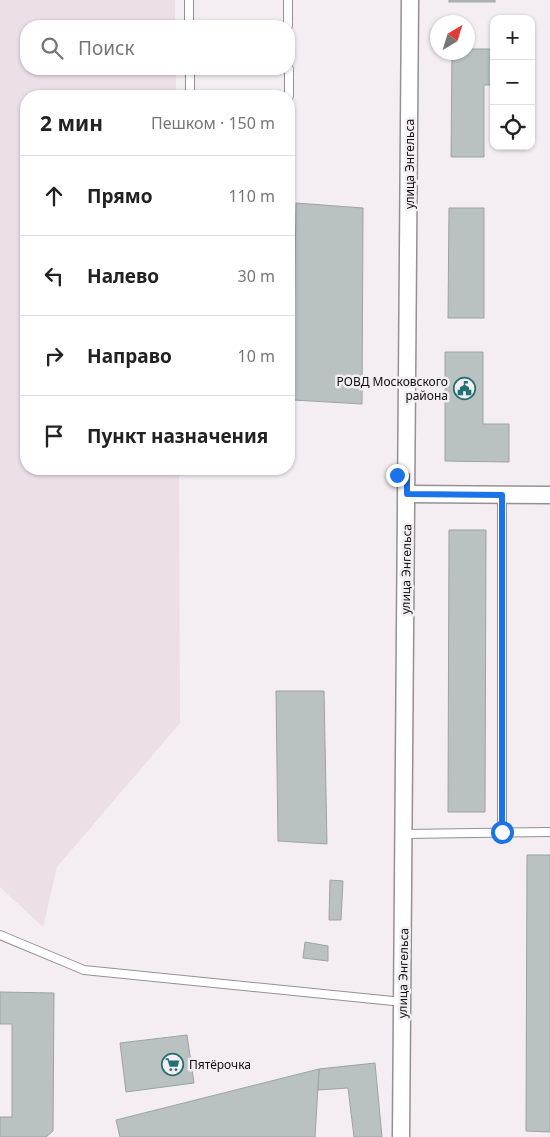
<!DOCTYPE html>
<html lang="ru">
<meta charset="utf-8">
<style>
body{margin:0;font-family:"Noto Sans",sans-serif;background:#f6f6f6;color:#222}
.controls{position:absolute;right:15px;top:15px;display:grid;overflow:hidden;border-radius:10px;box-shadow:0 1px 4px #0004}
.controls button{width:45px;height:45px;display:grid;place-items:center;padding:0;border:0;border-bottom:1px solid #e0e0e0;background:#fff;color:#222;font:25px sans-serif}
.compass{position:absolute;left:430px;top:15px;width:45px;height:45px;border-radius:50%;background:#fff;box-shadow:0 1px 4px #0004;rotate:38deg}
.stop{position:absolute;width:15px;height:15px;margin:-11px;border:4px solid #1a73e8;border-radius:50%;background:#fff}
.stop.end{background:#1a73e8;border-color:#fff;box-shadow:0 1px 5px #0008}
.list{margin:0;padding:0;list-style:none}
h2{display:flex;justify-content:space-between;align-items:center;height:65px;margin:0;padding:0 20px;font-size:21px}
h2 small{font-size:16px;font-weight:400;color:#767676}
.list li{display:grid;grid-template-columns:32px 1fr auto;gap:15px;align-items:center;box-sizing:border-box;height:80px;padding:0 20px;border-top:1px solid #e0e0e0}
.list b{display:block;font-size:19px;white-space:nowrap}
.list em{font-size:16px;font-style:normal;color:#767676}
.icon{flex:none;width:28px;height:28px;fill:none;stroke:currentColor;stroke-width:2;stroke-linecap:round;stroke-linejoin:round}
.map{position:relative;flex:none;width:550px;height:1137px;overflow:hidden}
.search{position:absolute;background:#fff;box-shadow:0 1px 4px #0004;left:20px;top:20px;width:275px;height:55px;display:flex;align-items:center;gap:12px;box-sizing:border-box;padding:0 18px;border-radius:20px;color:#767676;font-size:19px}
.panel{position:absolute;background:#fff;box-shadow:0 1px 4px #0004;left:20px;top:90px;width:275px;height:385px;border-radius:20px}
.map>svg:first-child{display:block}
.built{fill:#ecdfe7}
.building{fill:#bac1c1;stroke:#9ca3a3}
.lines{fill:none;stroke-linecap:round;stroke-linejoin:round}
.service-casing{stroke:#959092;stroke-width:10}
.minor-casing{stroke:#959092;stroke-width:19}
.service{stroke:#fff;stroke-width:8}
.minor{stroke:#fff;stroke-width:16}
.route{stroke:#1a73e8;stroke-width:6}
.labels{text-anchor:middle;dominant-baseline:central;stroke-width:5;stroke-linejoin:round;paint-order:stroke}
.street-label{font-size:12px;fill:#100e0f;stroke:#f4eef2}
.poi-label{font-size:12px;fill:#100e0f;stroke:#f4eef2;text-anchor:end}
</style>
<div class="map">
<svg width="550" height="1137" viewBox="0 0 550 1137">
<rect width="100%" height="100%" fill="#f4eef2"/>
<polygon class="built" points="0,0 175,0 175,26 26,26 26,69 176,69 176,96 26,96 26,469 179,469 180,723 57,867 43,927 0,887"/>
<g class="building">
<rect x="449" y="0" width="46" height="2"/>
<polygon points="468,49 494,49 494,85 484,85 484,157 451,157 452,52 468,52"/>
<polygon points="296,203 363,208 362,404 293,400"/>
<polygon points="449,208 484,208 484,318 448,318"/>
<polygon points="445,352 483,352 483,424 509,424 509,462 445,461"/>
<polygon points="449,530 486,530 485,812 448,812"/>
<polygon points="276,691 324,691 327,844 278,841"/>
<polygon points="527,855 550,855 550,1132 526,1131"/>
<polygon points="330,880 343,881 341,920 329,920"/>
<polygon points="305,942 328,946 328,961 303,958"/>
<polygon points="0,992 54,993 53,1131 46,1137 0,1137 0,1117 12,1117 12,1024 0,1024"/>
<polygon points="187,1035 194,1083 126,1092 120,1043"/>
<polygon points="375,1063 382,1137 354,1137 348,1088 318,1090 319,1069"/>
<polygon points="319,1069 315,1137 120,1137 116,1120"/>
</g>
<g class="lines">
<defs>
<g id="service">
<polyline points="189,0 189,26"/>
<polyline points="288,0 288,26"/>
<polyline points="190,69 190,96"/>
<polyline points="289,69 289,96"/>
<polyline points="289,109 289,191"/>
<polyline points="502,832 502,495"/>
<polyline points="404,834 550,832"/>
<polyline points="0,935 84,970 403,1002"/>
</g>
<g id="minor">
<polyline points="407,494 550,495"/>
<polyline points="401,1137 410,0"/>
</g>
</defs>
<use href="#service" class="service-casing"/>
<use href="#minor" class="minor-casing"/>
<use href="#service" class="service"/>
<use href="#minor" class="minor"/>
</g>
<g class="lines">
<polyline class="route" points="397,475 407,475 407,494 502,495 502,832"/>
</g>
<defs>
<symbol id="civic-ring" viewBox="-11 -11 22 22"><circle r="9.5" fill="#f4eef2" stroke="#246f73" stroke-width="1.5"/><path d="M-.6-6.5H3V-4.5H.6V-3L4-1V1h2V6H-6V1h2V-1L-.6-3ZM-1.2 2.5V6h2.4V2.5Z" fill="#246f73"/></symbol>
<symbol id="supermarket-ring" viewBox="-11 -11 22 22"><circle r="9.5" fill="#f4eef2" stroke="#246f73" stroke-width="1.5"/><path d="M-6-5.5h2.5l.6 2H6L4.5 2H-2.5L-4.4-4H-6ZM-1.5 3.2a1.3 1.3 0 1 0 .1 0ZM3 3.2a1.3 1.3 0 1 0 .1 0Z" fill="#246f73"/></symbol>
</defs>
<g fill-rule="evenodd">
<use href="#civic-ring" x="452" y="376" width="25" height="25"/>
<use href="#supermarket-ring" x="160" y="1052" width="25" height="25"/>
</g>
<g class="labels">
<g class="street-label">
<text transform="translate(409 164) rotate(-90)">улица Энгельса</text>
<text transform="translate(406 569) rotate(-89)">улица Энгельса</text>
<text transform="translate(403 973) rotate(-89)">улица Энгельса</text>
</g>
<g class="poi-label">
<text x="448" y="381">РОВД Московского<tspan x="448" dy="14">района</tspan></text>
<text x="189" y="1064" text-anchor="start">Пятёрочка</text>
</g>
</g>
</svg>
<div class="controls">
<button>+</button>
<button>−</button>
<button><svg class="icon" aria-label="locate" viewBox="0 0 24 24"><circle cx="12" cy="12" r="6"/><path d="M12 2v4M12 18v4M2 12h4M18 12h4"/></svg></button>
</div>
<svg class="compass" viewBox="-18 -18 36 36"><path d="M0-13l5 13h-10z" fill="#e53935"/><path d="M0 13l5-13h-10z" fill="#767676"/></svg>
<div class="stop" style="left:502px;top:832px"></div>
<div class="stop end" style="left:397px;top:475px"></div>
<div class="search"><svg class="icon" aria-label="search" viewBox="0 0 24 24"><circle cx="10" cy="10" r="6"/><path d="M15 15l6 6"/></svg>Поиск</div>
<section class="panel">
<h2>2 мин<small>Пешком · 150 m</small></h2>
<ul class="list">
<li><svg class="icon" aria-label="ahead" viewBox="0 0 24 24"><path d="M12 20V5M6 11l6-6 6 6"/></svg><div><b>Прямо</b></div><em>110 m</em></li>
<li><svg class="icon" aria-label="left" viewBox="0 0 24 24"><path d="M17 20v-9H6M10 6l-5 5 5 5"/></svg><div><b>Налево</b></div><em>30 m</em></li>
<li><svg class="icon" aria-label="right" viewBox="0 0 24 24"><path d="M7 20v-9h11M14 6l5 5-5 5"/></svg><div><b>Направо</b></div><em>10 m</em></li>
<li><svg class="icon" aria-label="arrive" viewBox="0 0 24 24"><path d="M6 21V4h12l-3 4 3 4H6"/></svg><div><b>Пункт назначения</b></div></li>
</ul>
</section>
</div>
